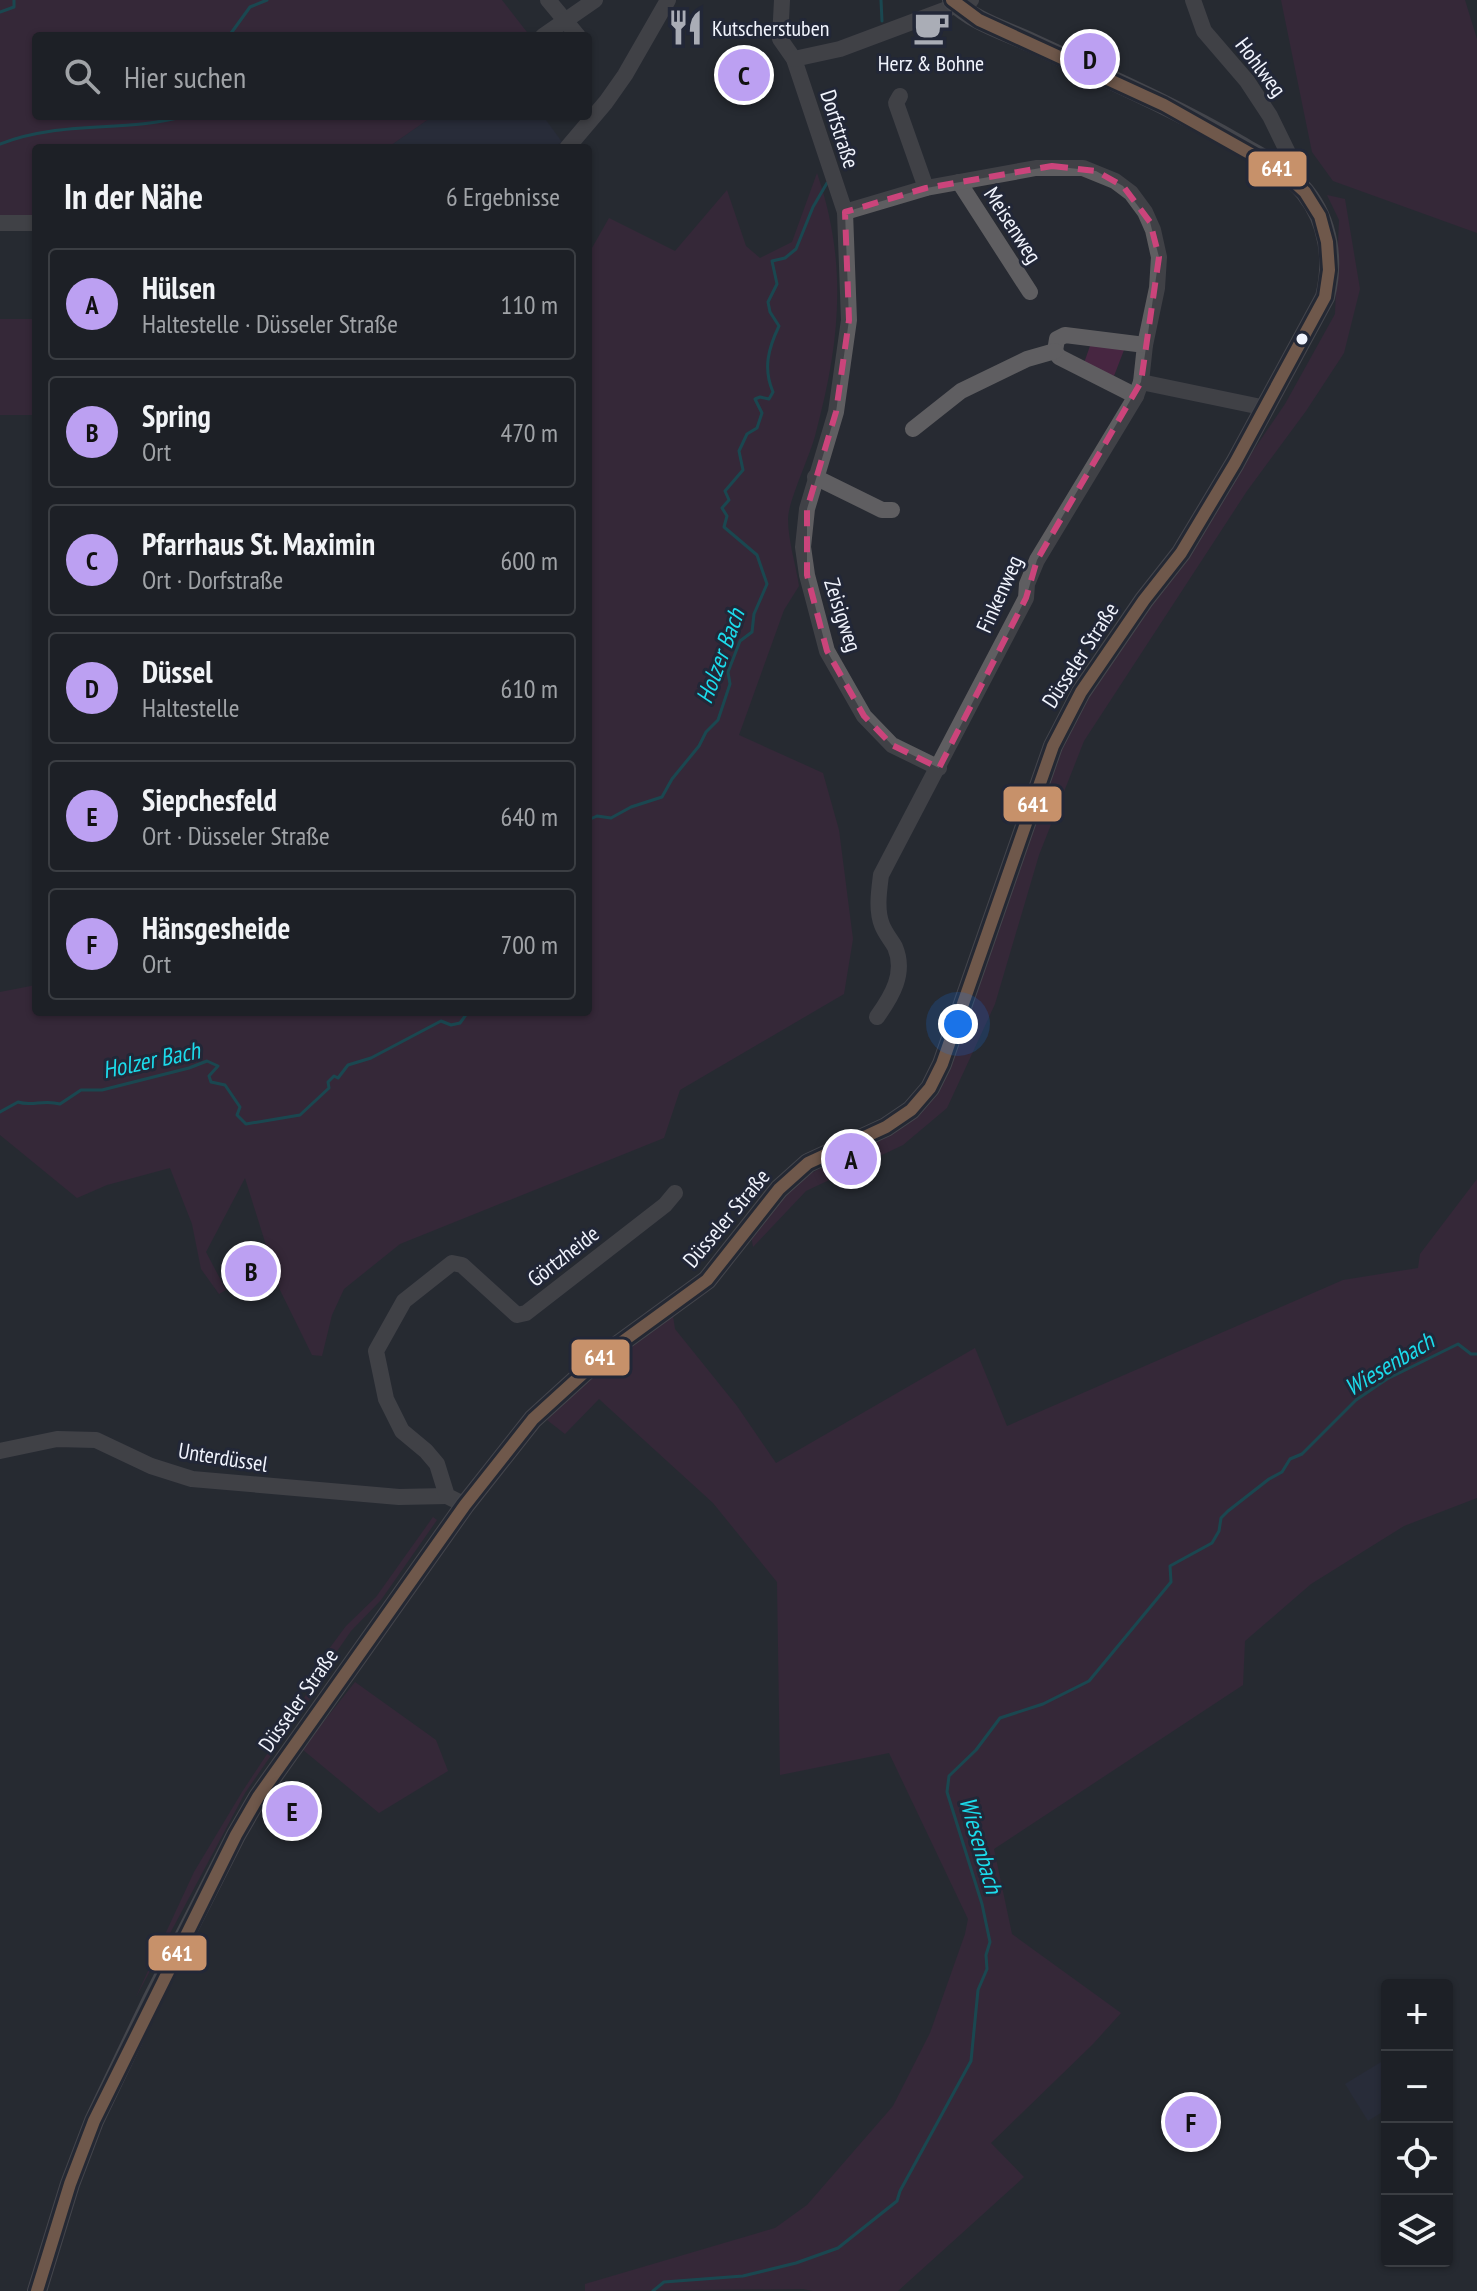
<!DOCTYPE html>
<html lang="de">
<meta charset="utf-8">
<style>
body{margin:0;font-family:"PT Sans Narrow",sans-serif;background:#25282e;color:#f1f3f6}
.controls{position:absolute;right:24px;bottom:24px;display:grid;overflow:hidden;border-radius:8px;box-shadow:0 2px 6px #0004}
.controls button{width:72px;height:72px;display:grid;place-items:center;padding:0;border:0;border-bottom:2px solid #3b3e43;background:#1d2026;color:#f1f3f6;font:40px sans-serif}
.you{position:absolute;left:958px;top:1024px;width:28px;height:28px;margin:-20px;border:6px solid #fff;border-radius:50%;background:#1a73e8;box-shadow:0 0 0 12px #1a73e833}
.badge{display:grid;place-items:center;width:52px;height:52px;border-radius:50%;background:#bca0f2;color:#111;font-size:26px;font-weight:700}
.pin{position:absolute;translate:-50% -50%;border:4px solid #fff;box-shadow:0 2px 8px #0006}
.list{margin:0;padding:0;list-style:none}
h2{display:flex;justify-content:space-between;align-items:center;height:104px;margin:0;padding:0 32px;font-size:34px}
h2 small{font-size:26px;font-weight:400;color:#a0a3a7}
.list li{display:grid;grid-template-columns:52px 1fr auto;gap:24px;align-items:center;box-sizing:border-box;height:112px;margin:0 16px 16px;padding:0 16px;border:2px solid #3b3e43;border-radius:8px}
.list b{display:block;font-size:30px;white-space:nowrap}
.list p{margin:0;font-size:26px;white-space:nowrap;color:#a0a3a7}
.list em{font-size:26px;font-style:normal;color:#a0a3a7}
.icon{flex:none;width:44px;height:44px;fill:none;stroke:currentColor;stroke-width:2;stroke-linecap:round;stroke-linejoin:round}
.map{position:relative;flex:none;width:1477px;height:2291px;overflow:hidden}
.search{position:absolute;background:#1d2026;box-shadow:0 2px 6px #0004;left:32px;top:32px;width:560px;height:88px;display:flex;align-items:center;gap:20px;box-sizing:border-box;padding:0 28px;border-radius:8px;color:#a0a3a7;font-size:30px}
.panel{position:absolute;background:#1d2026;box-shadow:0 2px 6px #0004;left:32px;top:144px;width:560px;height:872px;border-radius:8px}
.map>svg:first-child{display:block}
.built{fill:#2a2f43}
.green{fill:#472641}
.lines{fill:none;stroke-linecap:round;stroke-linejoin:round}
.stream{stroke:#0c6c75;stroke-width:3}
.minor{stroke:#5f5e61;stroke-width:16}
.major{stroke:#69686d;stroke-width:20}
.bus-1-casing{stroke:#222737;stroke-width:18}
.bus-1{stroke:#c7916a;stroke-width:12}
.marked{fill:none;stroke:#cb447b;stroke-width:6;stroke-dasharray:16 10;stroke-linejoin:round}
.bus-dot{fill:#f1f4fd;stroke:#222737;stroke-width:3}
.labels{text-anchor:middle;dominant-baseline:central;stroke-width:6;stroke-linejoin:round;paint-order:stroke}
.poi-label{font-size:22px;fill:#f1f4fd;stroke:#222737;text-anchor:start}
.street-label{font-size:22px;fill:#f1f4fd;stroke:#222737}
.water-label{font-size:24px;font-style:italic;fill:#1cdbeb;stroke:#222737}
.line-badge{stroke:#222737;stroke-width:3}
.badge-label{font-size:22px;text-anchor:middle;font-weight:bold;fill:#fff}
</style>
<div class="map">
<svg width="1477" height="2291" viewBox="0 0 1477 2291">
<rect width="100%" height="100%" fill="#272a32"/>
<g class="built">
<polygon points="433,116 543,116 562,142 552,148 387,148"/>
<polygon points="1386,2059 1387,2109 1368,2121 1345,2084"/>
</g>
<g class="green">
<polygon points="0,0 502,0 530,36 36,36 36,116 433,116 387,148 36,148 36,219 0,219"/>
<polygon points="1281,0 1465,0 1477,39 1477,233 1333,181 1312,152"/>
<path d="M817,173C848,263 840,342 816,432C811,454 788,501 788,519C788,541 796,565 799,586L784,610L739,735L823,773L839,830L853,939L844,994L680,1090L664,1138L400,1244L344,1289L332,1315L322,1356L312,1355L280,1290L245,1178L206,1252L226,1290L219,1294L201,1269L192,1224L170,1168L107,1185L77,1198L0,1135V992L36,985V1012H588V255L609,218L675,251L727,190L746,246L760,258L792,242Z"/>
<polygon points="1327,195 1345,199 1360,289 1344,353 1306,411 1247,491 1084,741 1039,855 995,1004 947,1108 903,1145 806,1191 753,1247 751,1234 797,1181 910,1119 1068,732 1104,670 1285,404 1335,314 1339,220"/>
<rect x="0" y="319" width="36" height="96"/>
<polygon points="1091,343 1124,350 1114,376 1084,363"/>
<polygon points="1477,1179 1477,1498 1404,1526 1311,1584 1245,1641 1243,1685 994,1849 1012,1934 1121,2013 1093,2044 991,2143 1024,2177 898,2291 813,2291 803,2289 585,2291 585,2284 775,2228 807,2205 893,2106 930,2033 965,1934 968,1919 889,1753 780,1775 777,1582 713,1503 599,1399 565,1434 547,1420 593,1373 673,1316 675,1329 737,1406 776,1463 975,1348 1007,1426 1343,1280 1418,1268 1420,1254"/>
<polygon points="433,1517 437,1520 381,1600 351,1631 333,1657 320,1685 245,1793 136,1997 194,1872 242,1792 314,1683 326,1653 346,1626 376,1597"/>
<polygon points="355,1682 436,1740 448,1771 379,1813 302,1749"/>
</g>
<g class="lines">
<g class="stream">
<polyline points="881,0 882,21"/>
<polyline points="0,12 14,7 14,0"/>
<polyline points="229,36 250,7 267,0"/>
<path d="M0,144C60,120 124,133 185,116"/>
<path d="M588,820L597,816L611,818L631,807L662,797L672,779L699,746L706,732L718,720L730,684L728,672L740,641L752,632L754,614L767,584L757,555L724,527L727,516L722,508L729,500L725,491L743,470L739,451L747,434L757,428L762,413L755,399L760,397L769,399L773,392C763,369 768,349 779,326L770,312L768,302L777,284L772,261L785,258L796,249L813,207L827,183"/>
<path d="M0,1112L18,1102C32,1107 43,1099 60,1104L81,1090H102L189,1068L207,1061L218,1066L209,1076L211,1082L225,1085L240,1107L237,1115L246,1124L300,1115L329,1088L328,1082L334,1076L338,1078L348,1065L371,1058L441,1021L451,1025L460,1023L468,1012"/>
<polyline points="653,2291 664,2282 743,2276 796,2263 838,2248 897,2201 900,2191 971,2061 978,1990 987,1969 986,1955 990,1942 982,1904 947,1792 949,1776 976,1750 1000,1718 1043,1704 1089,1681 1171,1582 1170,1566 1212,1543 1219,1531 1221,1518 1228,1511 1269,1479 1282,1472 1290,1459 1302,1454 1356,1400 1387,1379 1458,1344 1471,1354 1477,1354"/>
</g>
<g class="minor">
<polyline points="548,0 578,36"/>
<polyline points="782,0 780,39 794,59 845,212 849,320 836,412 807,509 803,547 807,575 827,651 864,716 892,745 939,768"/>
<polyline points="1193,0 1204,31 1247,81 1270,116 1292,161"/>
<polyline points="543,36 595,0"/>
<polyline points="794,59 840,49 971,0"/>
<polyline points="900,96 896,103 926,188"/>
<polyline points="567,148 606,102 625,75 668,0"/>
<polyline points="959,182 1030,292"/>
<path d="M845,212L926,188L1036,168H1083L1115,181L1131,193L1145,212L1153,230L1159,257L1157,288L1145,345L1141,382L1136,396L1037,560L1027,584L1026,598L881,875C879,891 876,910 882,925C885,933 891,940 895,947C906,973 892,996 877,1017"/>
<polyline points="0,223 36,223"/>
<polyline points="1141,382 1266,408"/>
<polyline points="1136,396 1059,357 1055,351 1057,339 1065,335 1145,345"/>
<polyline points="913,429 961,391 1027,359 1055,351"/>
<polyline points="815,477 882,510 892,510"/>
<polyline points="0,1451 57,1439 96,1440 151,1466 192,1479 399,1497 447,1496"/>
<polyline points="465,1505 447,1496 437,1464 426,1451 402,1431 386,1399 376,1351 404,1301 452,1263 462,1265 517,1315 526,1313 665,1205 675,1193"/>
</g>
<path class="major" d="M37,2291L70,2184L94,2121L152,2000L236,1835L258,1797L465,1505L533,1419L600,1358L707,1280L779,1189L808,1163L886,1127L911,1110L930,1088L942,1064L1053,746L1081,692L1144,600L1181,553L1235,463L1325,297C1334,261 1329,222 1305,192C1288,171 1264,160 1241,146C1174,107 1103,76 1032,43C1006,31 972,21 952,0"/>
<defs>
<polyline id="bus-1" points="37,2291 70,2184 94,2121 236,1835 258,1797 465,1505 533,1419 600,1358 707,1280 779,1189 808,1163 886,1127 911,1110 930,1088 942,1064 1053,746 1081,692 1144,600 1181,553 1235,463 1325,297 1329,270 1327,242 1320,216 1305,192 1283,172 1164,105 979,20 952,0"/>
</defs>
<use href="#bus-1" class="bus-1-casing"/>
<use href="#bus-1" class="bus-1"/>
</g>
<path d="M0 0H1477V2291H0ZM1052,166L1096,171L1123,186L1150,222L1159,257L1141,382L1037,560L1026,598L939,768L892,745L864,716L827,651L807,575V509L836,412L849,320L845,212L926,188Z" fill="#272a32" fill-opacity=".55" fill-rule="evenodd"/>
<path class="marked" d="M1052,166L1096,171L1123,186L1150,222L1159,257L1141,382L1037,560L1026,598L939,768L892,745L864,716L827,651L807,575V509L836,412L849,320L845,212L926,188Z"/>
<defs>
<symbol id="cafe-bare" viewBox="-9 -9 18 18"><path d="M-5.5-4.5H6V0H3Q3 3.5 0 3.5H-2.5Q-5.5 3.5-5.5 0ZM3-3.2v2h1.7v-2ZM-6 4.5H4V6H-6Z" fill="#aaadb6" stroke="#222737" stroke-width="2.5" paint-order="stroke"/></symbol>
<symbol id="restaurant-bare" viewBox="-9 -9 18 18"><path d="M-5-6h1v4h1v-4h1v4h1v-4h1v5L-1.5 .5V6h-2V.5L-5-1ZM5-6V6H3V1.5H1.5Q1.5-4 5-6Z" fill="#aaadb6" stroke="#222737" stroke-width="2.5" paint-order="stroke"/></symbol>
</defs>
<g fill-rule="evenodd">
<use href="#cafe-bare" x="906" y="2" width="51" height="51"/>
<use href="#restaurant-bare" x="660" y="2" width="51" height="51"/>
</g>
<circle class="bus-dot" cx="1302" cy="339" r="7"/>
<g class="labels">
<g class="poi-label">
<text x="712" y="28">Kutscherstuben</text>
<text x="931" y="63" text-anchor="middle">Herz &amp; Bohne</text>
</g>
<g class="street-label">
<text transform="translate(1261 67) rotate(53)">Hohlweg</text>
<text transform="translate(840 129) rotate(72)">Dorfstraße</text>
<text transform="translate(1013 225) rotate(57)">Meisenweg</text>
<text transform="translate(999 594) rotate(-66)">Finkenweg</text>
<text transform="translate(843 615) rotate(72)">Zeisigweg</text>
<text transform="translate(1080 655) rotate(-57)">Düsseler Straße</text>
<text transform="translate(726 1218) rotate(-50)">Düsseler Straße</text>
<text transform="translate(563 1256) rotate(-38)">Görtzheide</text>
<text transform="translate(223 1457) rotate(9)">Unterdüssel</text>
<text transform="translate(298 1700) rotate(-55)">Düsseler Straße</text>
</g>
<g class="water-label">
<text transform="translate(720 656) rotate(-70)">Holzer Bach</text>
<text transform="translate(151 1060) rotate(-12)">Holzer Bach</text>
<text transform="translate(1389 1364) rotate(-31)">Wiesenbach</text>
<text transform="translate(981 1845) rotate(74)">Wiesenbach</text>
</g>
</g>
<g class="line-badge">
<rect x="1247" y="150" width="61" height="38" rx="8" fill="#c7916a"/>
<rect x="1002" y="785" width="61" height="38" rx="8" fill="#c7916a"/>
<rect x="570" y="1338" width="61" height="39" rx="8" fill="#c7916a"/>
<rect x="147" y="1934" width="61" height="38" rx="8" fill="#c7916a"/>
</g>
<g class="badge-label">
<text x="1277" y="176">641</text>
<text x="1033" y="812">641</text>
<text x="600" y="1365">641</text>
<text x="177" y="1961">641</text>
</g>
</svg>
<div class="controls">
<button>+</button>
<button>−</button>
<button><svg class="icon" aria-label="locate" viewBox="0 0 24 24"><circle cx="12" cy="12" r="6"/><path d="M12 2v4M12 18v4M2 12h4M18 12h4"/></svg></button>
<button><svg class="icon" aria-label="layers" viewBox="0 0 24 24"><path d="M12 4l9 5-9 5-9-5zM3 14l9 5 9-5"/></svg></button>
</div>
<div class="you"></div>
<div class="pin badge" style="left:851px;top:1159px">A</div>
<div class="pin badge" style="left:251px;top:1271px">B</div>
<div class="pin badge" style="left:744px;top:75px">C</div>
<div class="pin badge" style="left:1090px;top:59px">D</div>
<div class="pin badge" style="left:292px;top:1811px">E</div>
<div class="pin badge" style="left:1191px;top:2122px">F</div>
<div class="search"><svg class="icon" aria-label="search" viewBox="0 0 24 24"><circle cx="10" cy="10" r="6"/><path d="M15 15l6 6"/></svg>Hier suchen</div>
<section class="panel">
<h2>In der Nähe<small>6 Ergebnisse</small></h2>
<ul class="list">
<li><span class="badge">A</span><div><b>Hülsen</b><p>Haltestelle · Düsseler Straße</p></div><em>110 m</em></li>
<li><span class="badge">B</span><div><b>Spring</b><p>Ort</p></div><em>470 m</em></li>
<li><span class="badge">C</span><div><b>Pfarrhaus St. Maximin</b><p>Ort · Dorfstraße</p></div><em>600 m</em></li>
<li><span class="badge">D</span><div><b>Düssel</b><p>Haltestelle</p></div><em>610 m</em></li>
<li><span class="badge">E</span><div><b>Siepchesfeld</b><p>Ort · Düsseler Straße</p></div><em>640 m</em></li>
<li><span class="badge">F</span><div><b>Hänsgesheide</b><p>Ort</p></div><em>700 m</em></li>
</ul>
</section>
</div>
